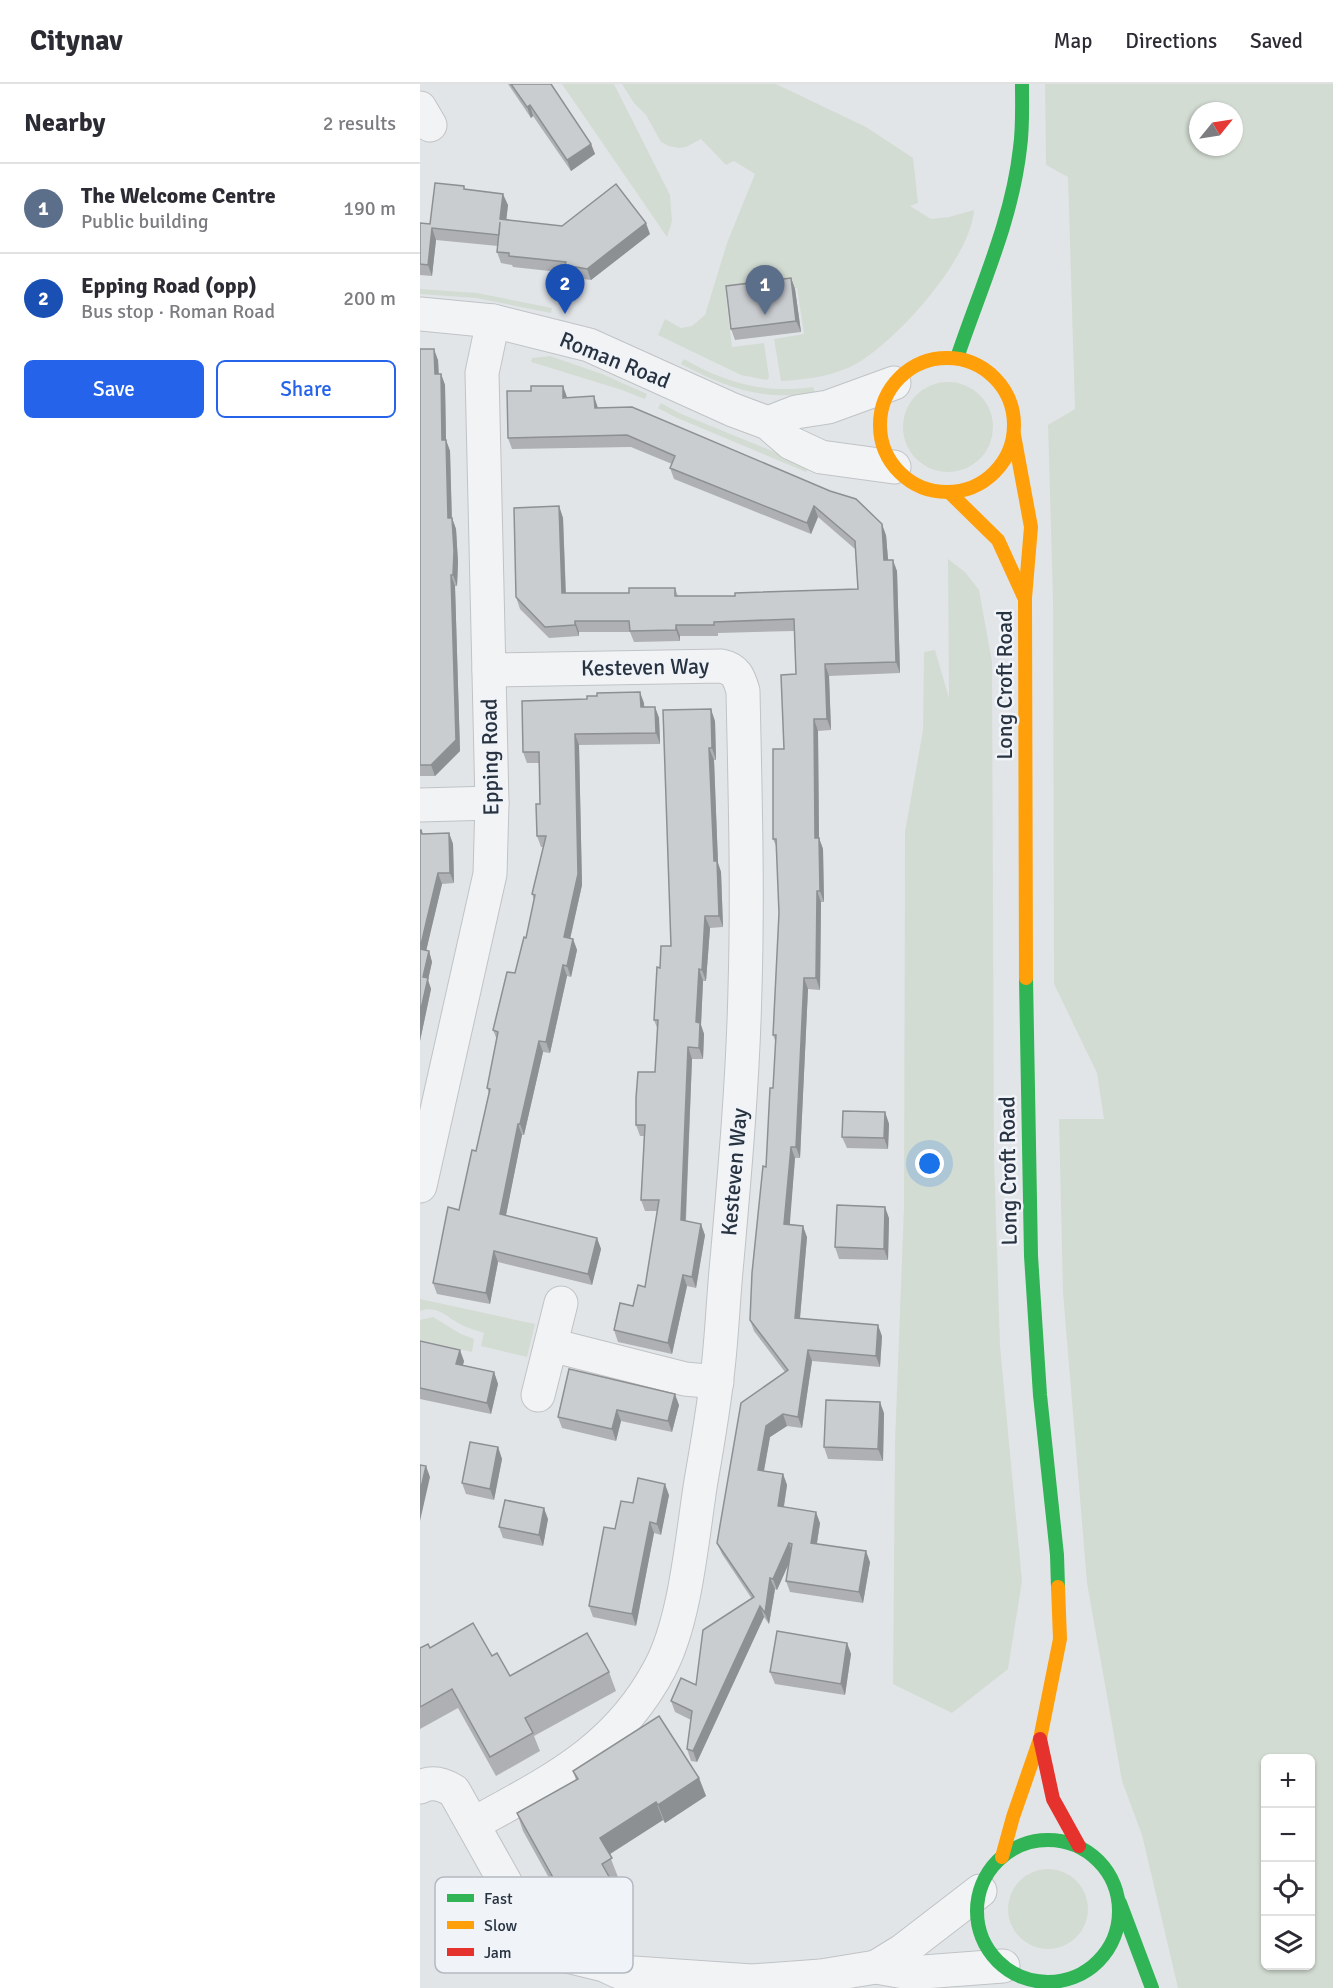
<!DOCTYPE html>
<meta charset="utf-8">
<style>
body{margin:0;font-family:Signika,sans-serif;background:#f7f7f7;color:#2b2b33}
.controls{position:absolute;right:18px;bottom:18px;display:grid;overflow:hidden;border-radius:9px;box-shadow:0 2px 4px #0004}
.controls button{width:54px;height:54px;display:grid;place-items:center;padding:0;border:0;border-bottom:2px solid #e1e1e2;background:#fff;color:#2b2b33;font:30px sans-serif}
.compass{position:absolute;left:769px;top:18px;width:54px;height:54px;border-radius:50%;background:#fff;box-shadow:0 2px 4px #0004;rotate:60deg}
.you{position:absolute;left:510px;top:1080px;width:21px;height:21px;margin:-15px;border:4px solid #fff;border-radius:50%;background:#1a73e8;box-shadow:0 0 0 9px #1a73e833}
.badge{display:grid;place-items:center;width:39px;height:39px;border-radius:50%;background:#2563eb;color:#fff;font-size:20px;font-weight:700}
.pin{position:absolute;translate:-50% -50px;filter:drop-shadow(0 2px 3px #0008)}
.pin::after{content:'';position:absolute;top:32px;width:21px;height:18px;background:inherit;clip-path:polygon(0 0,100% 0,50% 100%)}
.list{margin:0;padding:0;list-style:none}
h2{display:flex;justify-content:space-between;align-items:center;height:78px;margin:0;padding:0 24px;font-size:26px}
h2 small{font-size:20px;font-weight:400;color:#7c7c81}
.list li{display:grid;grid-template-columns:39px 1fr auto;gap:18px;align-items:center;box-sizing:border-box;height:90px;padding:0 24px;border-top:2px solid #e1e1e2}
.list b{display:block;font-size:22px;white-space:nowrap}
.list p{margin:0;font-size:20px;white-space:nowrap;color:#7c7c81}
.list em{font-size:20px;font-style:normal;color:#7c7c81}
.actions{display:flex;gap:12px;padding:18px 24px}
.actions a{flex:1;padding:14px 0;border:2px solid #2563eb;border-radius:9px;text-align:center;font-size:21px;color:#2563eb}
.actions .main{background:#2563eb;color:#fff}
.icon{flex:none;width:33px;height:33px;fill:none;stroke:currentColor;stroke-width:2;stroke-linecap:round;stroke-linejoin:round}
.map{position:relative;flex:none;width:913px;height:1904px;overflow:hidden}
header{display:flex;align-items:center;gap:36px;box-sizing:border-box;height:84px;padding:0 30px;background:#fff;border-bottom:2px solid #e1e1e2}
header strong{font-size:28px}
nav{display:flex;gap:33px;margin-inline-start:auto;font-size:21px}
main{display:flex}
aside{flex:1;background:#fff}
.map>svg:first-child{display:block}
.green{fill:#d3dcd3;fill-rule:evenodd}
.lines{fill:none;stroke-linecap:round;stroke-linejoin:round}
.street-casing{stroke:#c0c3c6;stroke-width:35}
.street{stroke:#f2f3f4;stroke-width:33}
.fast{stroke:#30b455;stroke-width:14}
.slow{stroke:#ff9f0a;stroke-width:14}
.jam{stroke:#e5322d;stroke-width:14}
.wall{fill:#aeb0b3}
.shaded-wall{fill:#8d9092}
.building{fill:#cacdd0;stroke:#8d9092;stroke-width:1.5}
.labels{text-anchor:middle;dominant-baseline:central;stroke-width:5;stroke-linejoin:round;paint-order:stroke}
.street-label{font-size:22px;fill:#283342;stroke:#f0f3f7}
.key{fill:#f0f3f7;stroke:#b4b9c1;stroke-width:1.5}
.key-label{font-size:16px;fill:#283342}
</style>
<header>
<strong>Citynav</strong>
<nav><a>Map</a><a>Directions</a><a>Saved</a></nav>
</header>
<main>
<aside>
<h2>Nearby<small>2 results</small></h2>
<ul class="list">
<li><span class="badge" style="background:#5c6f8a">1</span><div><b>The Welcome Centre</b><p>Public building</p></div><em>190 m</em></li>
<li><span class="badge" style="background:#1a4fb4">2</span><div><b>Epping Road (opp)</b><p>Bus stop · Roman Road</p></div><em>200 m</em></li>
</ul>
<div class="actions"><a class="main">Save</a><a>Share</a></div>
</aside>
<div class="map">
<svg width="913" height="1904" viewBox="0 0 913 1904">
<rect width="100%" height="100%" fill="#e2e5e8"/>
<g class="green">
<polygon points="142,0 194,0 250,111 252,137 247,153"/>
<path d="M202,0H356L446,43L493,74L498,119L490,122L511,135L529,133L554,126C551,174 477,257 436,280C414,292 385,296 361,297L354,255L384,250L377,204L306,213L312,263L344,259L349,293L347,296L321,291L238,251L245,235L261,244L272,242L285,231L307,159L335,90L314,77L306,81L281,55L266,63L259,64L249,62L241,58L226,31L214,19Z"/>
<path d="M625,0H913V1904H758L722,1751L702,1697L667,1499L643,1209L639,1035H684L677,989L634,900L633,514L628,341L655,325L648,93L626,81ZM778,27H814V63H778ZM846,1674H890V1882H846Z"/>
<polygon points="0,205 57,209 132,224 131,229 56,214 0,210"/>
<polygon points="130,272 182,290 227,310 225,315 199,305 111,278 112,274"/>
<path d="M264,275C305,299 346,310 393,303L395,309C342,317 307,304 261,280Z"/>
<circle cx="528" cy="343" r="45"/>
<polygon points="241,319 259,329 389,382 386,388 255,333 238,324"/>
<polygon points="528,475 545,488 559,506 572,578 574,1072 580,1262 602,1497 588,1585 532,1629 473,1600 475,1358 484,1123 485,748 503,646 504,568 515,566 529,614"/>
<path d="M0,1215L115,1240L107,1273L61,1262L64,1249C56,1246 47,1244 40,1240C26,1233 18,1221 0,1227Z"/>
<polygon points="13,1233 41,1250 54,1255 52,1268 0,1256 0,1236"/>
<circle cx="628" cy="1825" r="40"/>
</g>
<g class="lines">
<defs>
<g id="street">
<polyline points="0,24 10,41"/>
<polyline points="0,230 73,237 169,261 313,326 348,339 371,359 401,373 474,383"/>
<polyline points="348,339 376,328 408,323 474,299"/>
<polyline points="0,721 72,719"/>
<polyline points="0,1102 70,790 72,719 62,289 73,237"/>
<polyline points="131,1261 265,1295 297,1298"/>
<polyline points="118,1311 141,1219"/>
<path d="M0,1703C12,1697 23,1700 34,1707L108,1839L124,1859L147,1872L184,1881L199,1888L332,1897L401,1892L456,1883L490,1889L583,1882"/>
<path d="M53,1740C131,1697 197,1666 240,1584C266,1535 272,1453 281,1397C287,1363 293,1328 297,1293C302,1254 303,1215 307,1176C315,1086 323,995 325,904C328,805 325,706 323,607C319,593 316,585 301,582L69,586"/>
<polyline points="456,1883 482,1867 560,1807"/>
</g>
</defs>
<use href="#street" class="street-casing"/>
<use href="#street" class="street"/>
<g class="fast">
<path d="M537,274C560,205 592,137 600,64C603,43 602,21 602,0"/>
<polyline points="606,894 611,1172 620,1311 637,1471 638,1503"/>
<circle cx="628" cy="1827" r="71"/>
<polyline points="700,1819 732,1904"/>
</g>
<g class="slow">
<circle cx="527" cy="341" r="67"/>
<polyline points="594,351 611,443 605,514 606,894"/>
<polyline points="530,409 578,456 604,513"/>
<polyline points="582,1773 593,1733 620,1655 640,1555 638,1503"/>
</g>
<polyline class="jam" points="620,1655 633,1715 659,1762"/>
</g>
<g class="wall">
<polygon points="88,0 131,0 171,60 175,70 151,87 113,32 111,34"/>
<polygon points="45,105 88,121 86,136 142,142 230,150 171,196 149,193 148,189 93,183 92,181 81,179 77,168 78,162 16,156 12,192 0,191 0,139 10,140"/>
<polygon points="371,194 375,205 381,248 315,256 311,245"/>
<polygon points="0,265 18,276 19,290 21,290 25,301 26,356 30,367 32,434 36,445 38,478 37,502 35,502 40,667 15,692 0,692"/>
<polygon points="111,307 147,314 178,324 466,451 468,476 477,487 480,589 409,592 411,646 398,647 399,754 403,765 404,818 401,818 400,906 388,905 380,1074 375,1074 369,1141 387,1153 380,1234 462,1252 460,1283 392,1277 382,1344 367,1342 350,1353 344,1387 363,1390 367,1401 364,1423 400,1439 397,1460 450,1478 443,1519 370,1508 366,1497 368,1481 357,1506 355,1505 349,1540 344,1533 277,1678 271,1677 267,1665 271,1636 255,1628 251,1617 276,1601 332,1515 302,1470 297,1459 365,1288 334,1247 330,1236 346,1083 353,1004 356,959 353,951 359,829 357,764 353,755 364,665 376,590 374,547 298,549 298,552 260,552 260,557 214,558 210,548 159,548 159,552 129,554 100,525 96,513 139,422 143,434 146,509 209,509 255,504 258,512 315,512 438,505 435,465 398,433 391,450 254,395 250,384 252,380 211,363 92,365 88,354"/>
<polygon points="224,619 224,623 235,623 239,634 240,660 159,661 162,801 150,855 153,855 157,866 151,893 147,892 130,969 123,968 104,1051 102,1051 86,1131 177,1154 181,1165 172,1201 78,1178 70,1220 17,1210 13,1199 39,1126 56,1067 69,1009 67,1004 77,956 73,946 95,889 106,854 114,816 112,810 123,763 121,763 117,752 120,720 120,679 107,679 103,668"/>
<polygon points="295,637 296,676 294,676 298,779 301,788 303,843 290,844 286,897 283,897 281,941 284,950 283,975 272,975 266,1137 285,1151 276,1204 267,1202 252,1270 198,1258 194,1246 213,1222 225,1203 237,1127 225,1127 221,1116 224,1052 220,1052 216,1041 235,988 238,946 234,936 240,884 251,862"/>
<polygon points="1,746 3,750 29,749 33,760 34,799 22,800 10,849 6,867 9,867 12,878 8,896 11,905 0,957"/>
<polygon points="465,1028 469,1040 468,1065 427,1064 422,1053"/>
<polygon points="469,1134 468,1176 419,1175 415,1163"/>
<polygon points="0,1257 44,1277 43,1281 74,1288 78,1300 71,1330 0,1315"/>
<polygon points="149,1285 259,1321 252,1348 201,1337 196,1357 142,1344 138,1333"/>
<polygon points="464,1329 463,1377 408,1375 404,1363"/>
<polygon points="78,1363 82,1375 74,1416 46,1410 42,1399"/>
<polygon points="249,1411 241,1451 234,1449 216,1542 173,1533 169,1522 195,1445 213,1419"/>
<polygon points="128,1435 123,1462 83,1454 79,1443"/>
<polygon points="427,1559 431,1570 425,1611 355,1600 350,1588"/>
<polygon points="0,1564 10,1564 72,1572 90,1592 189,1588 196,1607 114,1652 120,1667 76,1692 38,1624 0,1645"/>
<polygon points="153,1687 279,1694 286,1712 245,1739 243,1736 189,1770 198,1793 191,1797 197,1807 204,1826 160,1850 103,1747 97,1729 156,1696"/>
</g>
<g class="shaded-wall">
<polygon points="110,21 113,32 111,34 107,23"/>
<polygon points="171,60 175,70 151,87 147,76"/>
<polygon points="83,110 88,121 85,147 80,135"/>
<polygon points="226,139 230,150 171,196 167,185"/>
<polygon points="12,144 16,156 12,192 8,181"/>
<polygon points="371,194 375,205 381,248 376,237"/>
<polygon points="14,265 18,276 19,301 15,290"/>
<polygon points="21,290 25,301 26,356 30,367 32,445 28,434 22,356"/>
<polygon points="143,302 147,313 143,314"/>
<polygon points="174,312 178,324 175,324"/>
<polygon points="139,422 143,434 146,520 142,509"/>
<polygon points="394,422 398,433 391,450 387,439"/>
<polygon points="32,434 36,445 38,478 37,502 33,491"/>
<polygon points="462,440 466,451 469,487 464,476"/>
<polygon points="473,476 477,487 480,589 476,578"/>
<polygon points="31,491 35,502 40,667 15,692 11,681"/>
<polygon points="155,537 159,548 159,552 155,541"/>
<polygon points="256,541 260,552 260,557 256,546"/>
<polygon points="405,580 409,592 411,646 407,635"/>
<polygon points="220,608 224,619 225,634 221,623"/>
<polygon points="235,623 239,634 240,660 236,649"/>
<polygon points="291,625 295,637 296,676 292,664"/>
<polygon points="394,635 398,647 399,754 403,765 404,818 400,807 395,754"/>
<polygon points="155,650 159,661 162,801 148,864 144,853"/>
<polygon points="289,664 294,676 298,779 301,788 303,843 299,832 294,777"/>
<polygon points="29,749 33,760 34,799 30,789"/>
<polygon points="18,789 22,800 4,876 0,865"/>
<polygon points="397,807 401,818 400,906 396,894"/>
<polygon points="285,832 290,844 286,897 282,886"/>
<polygon points="153,855 157,866 151,893 147,882"/>
<polygon points="9,867 12,878 8,896 11,905 0,957 0,929 3,893"/>
<polygon points="143,881 147,892 130,969 126,958"/>
<polygon points="279,885 283,897 281,941 284,950 283,975 279,964 276,938"/>
<polygon points="384,894 388,905 380,1074 376,1063"/>
<polygon points="119,957 123,968 104,1051 100,1040"/>
<polygon points="268,963 272,975 265,1148 261,1136"/>
<polygon points="465,1028 469,1040 468,1065 464,1054"/>
<polygon points="98,1040 102,1051 84,1141 80,1130"/>
<polygon points="371,1063 375,1074 369,1151 364,1140"/>
<polygon points="465,1123 469,1134 468,1176 464,1165"/>
<polygon points="281,1140 285,1151 276,1204 272,1193"/>
<polygon points="383,1142 387,1153 379,1245 375,1234"/>
<polygon points="177,1154 181,1165 172,1201 168,1190"/>
<polygon points="74,1167 78,1178 70,1220 66,1209"/>
<polygon points="263,1191 267,1202 252,1270 248,1259"/>
<polygon points="458,1241 462,1252 460,1283 456,1272"/>
<polygon points="40,1266 44,1277 40,1291 36,1280"/>
<polygon points="388,1266 392,1277 382,1344 378,1333"/>
<polygon points="74,1288 78,1300 71,1330 67,1319"/>
<polygon points="255,1310 259,1321 252,1348 248,1337"/>
<polygon points="460,1318 464,1329 463,1377 458,1365"/>
<polygon points="197,1326 201,1337 196,1357 192,1345"/>
<polygon points="363,1330 367,1342 350,1353 342,1397 338,1386 346,1342"/>
<polygon points="78,1363 82,1375 74,1416 70,1405"/>
<polygon points="6,1382 10,1393 0,1437 0,1408"/>
<polygon points="363,1390 367,1401 362,1433 358,1422"/>
<polygon points="245,1400 249,1411 241,1451 237,1440"/>
<polygon points="124,1424 128,1435 123,1462 119,1451"/>
<polygon points="396,1428 400,1439 395,1470 391,1459"/>
<polygon points="230,1438 234,1449 216,1542 212,1530"/>
<polygon points="369,1459 373,1470 357,1506 353,1495"/>
<polygon points="446,1467 450,1478 443,1519 439,1508"/>
<polygon points="350,1494 355,1505 349,1540 345,1529"/>
<polygon points="340,1522 344,1533 277,1678 273,1667"/>
<polygon points="427,1559 431,1570 425,1611 421,1600"/>
<polygon points="279,1694 286,1712 245,1739 238,1721"/>
<polygon points="236,1718 243,1736 187,1772 180,1754"/>
</g>
<g class="building">
<polygon points="91,0 131,0 171,60 147,76 110,21 107,23"/>
<polygon points="15,99 44,102 44,105 83,110 80,135 142,142 196,100 226,139 167,185 145,181 146,178 89,172 89,169 77,168 80,138 79,151 12,144 8,181 0,180 0,139 10,140"/>
<polygon points="371,194 376,237 311,245 306,202"/>
<polygon points="0,265 14,265 15,290 21,290 22,356 26,356 28,434 32,434 34,467 33,491 31,491 36,656 11,681 0,681"/>
<polygon points="111,302 143,302 143,314 174,312 175,324 212,323 410,407 436,415 462,440 464,476 473,476 476,578 405,580 407,635 394,635 395,754 399,754 400,807 397,807 396,894 384,894 376,1063 371,1063 364,1140 383,1142 375,1234 458,1241 456,1272 388,1266 378,1333 363,1330 346,1342 338,1386 363,1390 358,1422 396,1428 391,1459 446,1467 439,1508 366,1497 372,1460 369,1459 353,1495 350,1494 345,1529 340,1522 273,1667 267,1665 272,1627 251,1617 261,1594 276,1601 283,1546 334,1513 297,1459 321,1319 368,1286 330,1236 332,1189 343,1082 346,1083 350,1004 353,1004 356,951 353,951 359,829 356,755 353,755 353,665 364,665 361,591 376,590 374,535 294,538 294,541 256,541 256,546 210,547 209,537 155,537 155,541 125,543 96,513 94,424 139,422 142,509 209,509 209,504 255,504 255,512 315,512 315,509 438,505 435,457 394,422 387,439 250,384 255,372 207,351 88,354 87,307 111,307"/>
<polygon points="220,608 221,623 235,623 236,649 155,650 158,790 144,853 153,855 147,882 143,881 126,958 119,957 100,1040 98,1040 80,1130 177,1154 168,1190 74,1167 66,1209 13,1199 28,1123 39,1126 52,1066 56,1067 70,1005 67,1004 78,948 73,946 81,913 87,888 95,889 104,853 106,854 115,811 112,810 126,752 117,752 116,720 120,720 119,668 103,668 102,617 167,615 167,612 177,612 177,609"/>
<polygon points="291,625 292,664 289,664 294,777 297,777 299,832 285,832 282,886 279,885 276,938 280,939 279,964 268,963 261,1136 281,1140 272,1193 263,1191 248,1259 194,1246 200,1219 213,1222 218,1201 225,1203 239,1116 221,1116 225,1041 216,1041 216,1014 218,988 235,988 238,936 234,936 237,883 240,884 241,862 251,862 243,626"/>
<polygon points="0,746 1,746 2,750 29,749 30,789 18,789 6,839 0,865 9,867 3,893 8,894 0,929"/>
<polygon points="423,1027 465,1028 464,1054 422,1053"/>
<polygon points="417,1121 465,1123 464,1165 415,1163"/>
<polygon points="0,1257 40,1266 36,1280 74,1288 67,1319 0,1304"/>
<polygon points="149,1285 255,1310 248,1337 197,1326 192,1345 138,1333"/>
<polygon points="406,1316 460,1318 458,1365 404,1363"/>
<polygon points="50,1358 78,1363 70,1405 42,1399"/>
<polygon points="0,1381 6,1382 0,1408"/>
<polygon points="218,1394 245,1400 237,1440 230,1438 212,1530 169,1522 184,1443 195,1445 201,1417 213,1419"/>
<polygon points="85,1416 124,1424 119,1451 79,1443"/>
<polygon points="53,1539 72,1572 77,1569 90,1592 167,1549 189,1588 105,1634 113,1649 70,1673 32,1605 0,1623 0,1564 8,1560 10,1564"/>
<polygon points="357,1547 427,1559 421,1600 350,1588"/>
<polygon points="239,1632 279,1694 238,1721 236,1718 180,1754 192,1774 182,1780 197,1807 154,1831 97,1729 158,1695 153,1687"/>
</g>
<g class="labels">
<g class="street-label">
<text transform="translate(195 276) rotate(22)">Roman Road</text>
<text transform="translate(225 583) rotate(-1)">Kesteven Way</text>
<text transform="translate(584 601) rotate(-90)">Long Croft Road</text>
<text transform="translate(70 673) rotate(-91)">Epping Road</text>
<text transform="translate(588 1087) rotate(-91)">Long Croft Road</text>
<text transform="translate(314 1088) rotate(-85)">Kesteven Way</text>
</g>
</g>
<rect x="15" y="1793" width="198" height="96" rx="9" class="key"/>
<rect x="27" y="1810" width="27" height="8" fill="#30b455"/>
<rect x="27" y="1837" width="27" height="8" fill="#ff9f0a"/>
<rect x="27" y="1864" width="27" height="8" fill="#e5322d"/>
<g class="key-label">
<text x="64" y="1820">Fast</text>
<text x="64" y="1847">Slow</text>
<text x="64" y="1874">Jam</text>
</g>
</svg>
<div class="controls">
<button>+</button>
<button>−</button>
<button><svg class="icon" aria-label="locate" viewBox="0 0 24 24"><circle cx="12" cy="12" r="6"/><path d="M12 2v4M12 18v4M2 12h4M18 12h4"/></svg></button>
<button><svg class="icon" aria-label="layers" viewBox="0 0 24 24"><path d="M12 4l9 5-9 5-9-5zM3 14l9 5 9-5"/></svg></button>
</div>
<svg class="compass" viewBox="-18 -18 36 36"><path d="M0-13l5 13h-10z" fill="#e53935"/><path d="M0 13l5-13h-10z" fill="#7c7c81"/></svg>
<div class="you"></div>
<div class="pin badge" style="left:345px;top:231px;background:#5c6f8a">1</div>
<div class="pin badge" style="left:145px;top:230px;background:#1a4fb4">2</div>
</div>
</main>
